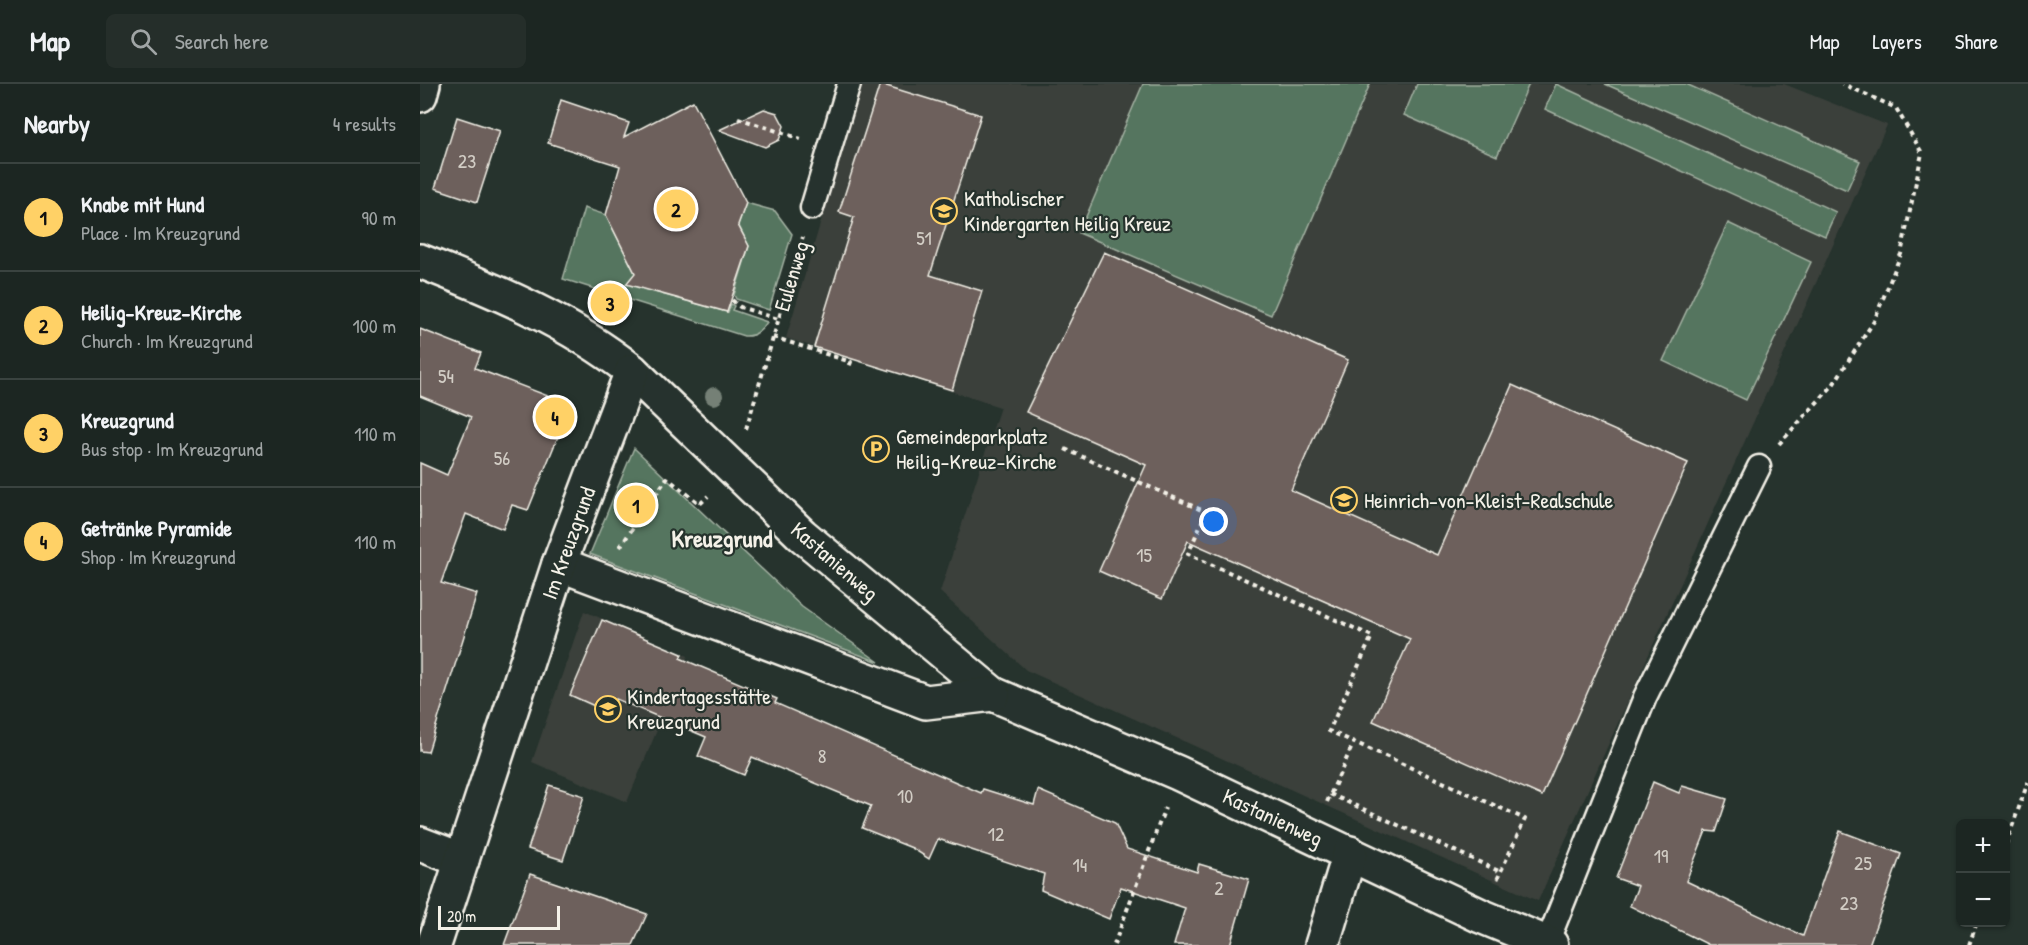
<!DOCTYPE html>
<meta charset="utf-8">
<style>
body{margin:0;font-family:"Patrick Hand",sans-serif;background:#252e2a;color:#f1f3f6}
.controls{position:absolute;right:18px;bottom:18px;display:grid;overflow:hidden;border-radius:9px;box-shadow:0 2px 4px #0004}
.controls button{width:54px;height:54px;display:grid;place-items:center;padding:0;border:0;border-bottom:2px solid #3a4340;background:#1c2622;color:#f1f3f6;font:30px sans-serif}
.scale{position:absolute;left:18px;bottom:15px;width:122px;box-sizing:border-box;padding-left:6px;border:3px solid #f4f1e8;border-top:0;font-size:16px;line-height:21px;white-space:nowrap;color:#f4f1e8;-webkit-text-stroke:4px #26332d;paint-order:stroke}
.you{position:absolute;left:794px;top:438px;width:21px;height:21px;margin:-15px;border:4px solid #fff;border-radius:50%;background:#1a73e8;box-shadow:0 0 0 9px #1a73e833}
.badge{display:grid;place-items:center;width:39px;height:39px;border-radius:50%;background:#ffd166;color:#111;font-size:20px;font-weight:700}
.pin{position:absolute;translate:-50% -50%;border:3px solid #fff;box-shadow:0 2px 6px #0006}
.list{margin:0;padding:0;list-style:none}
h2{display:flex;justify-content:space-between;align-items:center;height:78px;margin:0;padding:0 24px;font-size:26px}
h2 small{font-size:20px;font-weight:400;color:#a0a5a5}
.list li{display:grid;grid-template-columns:39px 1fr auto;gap:18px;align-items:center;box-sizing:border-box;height:108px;padding:0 24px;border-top:2px solid #3a4340}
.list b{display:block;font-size:22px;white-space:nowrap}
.list p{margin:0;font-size:20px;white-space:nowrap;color:#a0a5a5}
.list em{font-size:20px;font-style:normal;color:#a0a5a5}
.icon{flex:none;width:33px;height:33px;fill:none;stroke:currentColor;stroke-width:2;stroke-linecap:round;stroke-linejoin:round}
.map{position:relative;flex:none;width:1608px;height:861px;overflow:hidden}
header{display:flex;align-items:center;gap:36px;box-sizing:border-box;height:84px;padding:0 30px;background:#1c2622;border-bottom:2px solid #3a4340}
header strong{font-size:28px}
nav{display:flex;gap:33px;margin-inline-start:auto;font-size:21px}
.search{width:420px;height:54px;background:#252e2a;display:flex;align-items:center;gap:15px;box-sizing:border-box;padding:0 21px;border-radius:9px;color:#a0a5a5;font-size:22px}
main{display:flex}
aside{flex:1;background:#1c2622}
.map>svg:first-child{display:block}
.built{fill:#3b403b}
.green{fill:#54745e;stroke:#a4b2a3;stroke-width:1.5}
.building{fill:#6d605b;stroke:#f4f1e8;stroke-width:1.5}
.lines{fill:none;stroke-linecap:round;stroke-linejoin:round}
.lane-casing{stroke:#f4f1e8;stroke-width:27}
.street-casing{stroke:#f4f1e8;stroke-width:38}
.path{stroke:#f4f1e8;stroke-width:4;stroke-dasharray:4.5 4.5;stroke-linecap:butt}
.lane{stroke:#26332d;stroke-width:22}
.street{stroke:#26332d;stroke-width:33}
.tree{fill:#748076}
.labels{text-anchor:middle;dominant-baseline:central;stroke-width:4.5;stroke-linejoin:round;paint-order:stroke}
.number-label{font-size:20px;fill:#d2cdc5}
.poi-label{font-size:22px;fill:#f4f1e8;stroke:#26332d;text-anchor:start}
.street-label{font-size:22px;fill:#f4f1e8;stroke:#26332d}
.neighbourhood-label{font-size:24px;font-weight:bold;fill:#f4f1e8;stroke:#26332d}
</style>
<header>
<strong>Map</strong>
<div class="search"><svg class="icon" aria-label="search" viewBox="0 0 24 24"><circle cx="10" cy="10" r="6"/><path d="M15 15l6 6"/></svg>Search here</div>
<nav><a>Map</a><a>Layers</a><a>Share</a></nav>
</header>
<main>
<aside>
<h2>Nearby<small>4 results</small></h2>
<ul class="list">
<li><span class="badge">1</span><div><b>Knabe mit Hund</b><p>Place · Im Kreuzgrund</p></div><em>90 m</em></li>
<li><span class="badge">2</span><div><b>Heilig-Kreuz-Kirche</b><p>Church · Im Kreuzgrund</p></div><em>100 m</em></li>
<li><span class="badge">3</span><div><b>Kreuzgrund</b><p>Bus stop · Im Kreuzgrund</p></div><em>110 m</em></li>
<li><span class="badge">4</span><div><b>Getränke Pyramide</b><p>Shop · Im Kreuzgrund</p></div><em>110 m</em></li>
</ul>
</aside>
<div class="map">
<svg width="1608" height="861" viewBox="0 0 1608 861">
<rect width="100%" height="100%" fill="#26332d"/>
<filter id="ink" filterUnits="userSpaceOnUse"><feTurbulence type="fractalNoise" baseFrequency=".0167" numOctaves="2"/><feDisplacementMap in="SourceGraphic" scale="12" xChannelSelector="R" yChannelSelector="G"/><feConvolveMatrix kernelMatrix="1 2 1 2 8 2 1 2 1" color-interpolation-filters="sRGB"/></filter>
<g filter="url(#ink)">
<g class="built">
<polygon points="442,0 1364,0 1467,41 1118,817 606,586 520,508 580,323 366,254"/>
<polygon points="164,527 268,572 207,718 112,678"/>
</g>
<g class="green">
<polygon points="723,0 950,0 851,231 659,149"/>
<polygon points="997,0 1109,0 1077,72 984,31"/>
<polygon points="1136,0 1416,128 1405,152 1125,25"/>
<polygon points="1185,0 1266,0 1440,77 1427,106"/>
<polygon points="326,119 355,127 372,150 349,226 316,215 314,211 329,162 318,140"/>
<path d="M164,124L186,131L223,205L308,228L311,220L314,222L312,226L347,238C342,246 334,253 324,252L143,195Z"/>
<polygon points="1308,139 1391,178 1326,316 1243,277"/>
<polygon points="214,364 382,523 459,578 170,470"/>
</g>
<g class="building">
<polygon points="460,0 561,31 510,191 562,207 532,306 394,263 434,133 419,128"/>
<polygon points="141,16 209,39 204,53 273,17 326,119 318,141 329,162 307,228 206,200 215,189 186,131 200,82 128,59"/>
<polygon points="344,25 357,29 364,42 359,56 345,63 299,46"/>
<polygon points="37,33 80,47 57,118 15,104"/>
<polygon points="684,168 928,276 871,406 1017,471 1092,301 1268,379 1122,712 953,637 990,555 768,457 742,515 679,487 726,381 606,328"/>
<polygon points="0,245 61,269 55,284 128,312 139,350 108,426 92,421 83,445 46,430 21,499 57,510 8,668 0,667 0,379 27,391 51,333 0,312"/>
<polygon points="182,536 262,570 260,574 357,615 355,619 561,709 563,705 614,721 618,706 695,739 707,765 777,788 779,780 829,795 810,861 754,861 765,824 701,803 689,835 621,806 624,790 518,755 509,775 492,764 442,744 451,722 332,673 324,691 278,672 286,653 196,615 190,629 150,611"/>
<polygon points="1233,698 1259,709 1262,702 1307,715 1296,748 1286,747 1266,797 1383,852 1420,747 1481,770 1449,861 1289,861 1210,822 1218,802 1196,794"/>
<polygon points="129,701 164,712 143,776 108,765"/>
<polygon points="110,790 227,830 213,861 84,861"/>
</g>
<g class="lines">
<defs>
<g id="lane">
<polyline points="392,124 429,0"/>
<polyline points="1127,859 1225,613 1339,383"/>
</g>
<g id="street">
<polyline points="0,11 3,0"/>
<path d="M0,177C74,206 149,237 212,287L382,451L573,610L758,689L1061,832L1131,861"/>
<polyline points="139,480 506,618 573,610"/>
<polyline points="0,760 42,776"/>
<polyline points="14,861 139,480 212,287"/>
<polyline points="902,861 930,769"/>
</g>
</defs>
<use href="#lane" class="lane-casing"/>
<use href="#street" class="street-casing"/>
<g class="path">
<polyline points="318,34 381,55"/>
<polyline points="312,216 320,223 358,235"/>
<polyline points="353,253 431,278 429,283"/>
<polyline points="326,345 383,153"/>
<polyline points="1359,360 1413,301 1454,237 1481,170 1502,69 1476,24 1423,0"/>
<polyline points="645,365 786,428 768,470 952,552 909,647 934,658"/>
<polyline points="200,463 247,394 280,420 288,412"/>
<polyline points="910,710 1081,788"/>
<polyline points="907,718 934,658 1105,735 1076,798"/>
<polyline points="1586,760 1608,698"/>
<polyline points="694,861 745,724"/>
<polyline points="1549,861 1557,838"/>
</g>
<use href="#lane" class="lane"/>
<use href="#street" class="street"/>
</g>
<circle class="tree" cx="294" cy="312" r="9"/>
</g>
<defs>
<symbol id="school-ring" viewBox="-11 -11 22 22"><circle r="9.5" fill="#26332d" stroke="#ffd166" stroke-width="1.5"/><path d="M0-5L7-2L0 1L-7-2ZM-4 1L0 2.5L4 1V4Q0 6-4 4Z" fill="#ffd166"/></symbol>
<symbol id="parking-ring" viewBox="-11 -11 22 22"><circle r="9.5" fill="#26332d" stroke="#ffd166" stroke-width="1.5"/><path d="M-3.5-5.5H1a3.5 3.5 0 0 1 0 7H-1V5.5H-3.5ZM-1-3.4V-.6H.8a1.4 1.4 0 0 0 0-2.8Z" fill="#ffd166"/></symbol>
</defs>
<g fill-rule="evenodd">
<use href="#school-ring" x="509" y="112" width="30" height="30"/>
<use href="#parking-ring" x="441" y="350" width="30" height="30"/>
<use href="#school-ring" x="909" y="401" width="30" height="30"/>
<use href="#school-ring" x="173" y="610" width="30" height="30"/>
</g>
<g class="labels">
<g class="number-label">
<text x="47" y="76">23</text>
<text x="504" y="153">51</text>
<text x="26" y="291">54</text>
<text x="82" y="373">56</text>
<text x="724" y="470">15</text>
<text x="402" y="671">8</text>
<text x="485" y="711">10</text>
<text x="576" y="749">12</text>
<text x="1241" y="771">19</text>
<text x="1443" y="778">25</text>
<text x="660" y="780">14</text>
<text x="799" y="803">2</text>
<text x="1429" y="818">23</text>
</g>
<g class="poi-label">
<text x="544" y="114">Katholischer<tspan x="544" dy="25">Kindergarten Heilig Kreuz</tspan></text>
<text x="476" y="352">Gemeindeparkplatz<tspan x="476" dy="25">Heilig-Kreuz-Kirche</tspan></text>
<text x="944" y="416">Heinrich-von-Kleist-Realschule</text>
<text x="207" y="612">Kindertagesstätte<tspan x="207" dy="25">Kreuzgrund</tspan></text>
</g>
<g class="street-label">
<text transform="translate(371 192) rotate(-73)">Eulenweg</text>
<text transform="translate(148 459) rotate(-70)">Im Kreuzgrund</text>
<text transform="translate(415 477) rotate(41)">Kastanienweg</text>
<text transform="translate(853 733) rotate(25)">Kastanienweg</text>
</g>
<g class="neighbourhood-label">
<text x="302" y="454">Kreuzgrund</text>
</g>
</g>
</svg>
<div class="controls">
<button>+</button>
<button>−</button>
</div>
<div class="scale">20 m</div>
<div class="you"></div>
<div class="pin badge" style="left:216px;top:421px">1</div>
<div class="pin badge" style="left:256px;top:125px">2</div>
<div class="pin badge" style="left:190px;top:219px">3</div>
<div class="pin badge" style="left:135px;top:333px">4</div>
</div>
</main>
